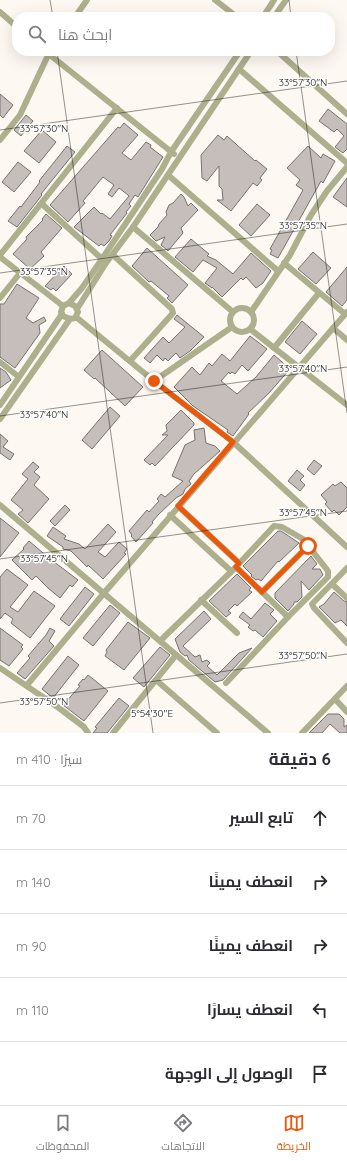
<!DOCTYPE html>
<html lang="ar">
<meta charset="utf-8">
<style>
body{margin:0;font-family:Quicksand,Cairo,sans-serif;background:#f7f7f7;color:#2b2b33;direction:rtl}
.stop{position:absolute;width:12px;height:12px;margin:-9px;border:3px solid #ea580c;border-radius:50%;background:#fff}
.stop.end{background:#ea580c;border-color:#fff;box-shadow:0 1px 4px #0008}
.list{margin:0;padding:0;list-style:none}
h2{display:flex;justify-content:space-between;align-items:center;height:52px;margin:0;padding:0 16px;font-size:17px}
h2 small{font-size:13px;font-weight:400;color:#7c7c81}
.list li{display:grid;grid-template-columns:26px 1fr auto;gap:12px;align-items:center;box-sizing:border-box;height:64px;padding:0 16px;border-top:1px solid #e1e1e2}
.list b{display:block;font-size:15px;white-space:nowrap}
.list em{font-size:13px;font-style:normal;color:#7c7c81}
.icon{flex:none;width:22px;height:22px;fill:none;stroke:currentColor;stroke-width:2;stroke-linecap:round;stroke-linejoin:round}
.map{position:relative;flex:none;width:347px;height:733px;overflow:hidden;direction:ltr}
.search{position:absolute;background:#fff;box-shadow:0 4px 16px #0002;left:12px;right:12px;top:12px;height:44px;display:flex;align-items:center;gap:10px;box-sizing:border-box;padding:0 14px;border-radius:16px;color:#7c7c81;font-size:15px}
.sheet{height:372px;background:#fff}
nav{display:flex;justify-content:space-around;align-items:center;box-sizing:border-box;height:56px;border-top:1px solid #e1e1e2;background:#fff;font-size:11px;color:#7c7c81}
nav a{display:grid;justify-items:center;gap:2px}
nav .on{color:#ea580c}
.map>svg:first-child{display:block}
.building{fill:#c5beba;stroke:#79726f}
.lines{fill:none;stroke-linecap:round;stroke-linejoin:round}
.street{stroke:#adaf8d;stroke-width:6}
.route{stroke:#ea580c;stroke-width:5}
.ticks{fill:none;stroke:#13120f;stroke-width:1;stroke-opacity:0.45}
.ticks-label{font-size:10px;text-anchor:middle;fill:#13120f;stroke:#fff;stroke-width:3;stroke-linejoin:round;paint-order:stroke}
</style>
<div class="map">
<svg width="347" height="733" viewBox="0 0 347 733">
<rect width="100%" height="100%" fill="#fdf9f2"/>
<g class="building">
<polygon points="0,94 13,105 3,118 0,115"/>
<polygon points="328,109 347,124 347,149 343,153 335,147 344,136 337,129 334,132 319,121"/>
<polygon points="26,115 33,121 21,136 14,130"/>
<polygon points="124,123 138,135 122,153 131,160 146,142 151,145 150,147 163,157 138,197 135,195 129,204 131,206 126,212 127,213 110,235 112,236 109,241 104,246 101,244 99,246 74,227 94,207 101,214 102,213 110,219 129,196 128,195 119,188 112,197 108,194 114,185 103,177 83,201 85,203 68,222 50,205 118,127 120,128"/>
<polygon points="42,130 56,142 39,163 24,151"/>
<polygon points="218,135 224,140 227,136 255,161 256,160 267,169 260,178 262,180 257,186 253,183 231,211 217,200 223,200 222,189 219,186 219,166 207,181 202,178 201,155"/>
<polygon points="67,146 75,152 41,194 42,195 17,227 8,221 20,206 21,207 40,182 39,181"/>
<polygon points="308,146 321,158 323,154 335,161 323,183 321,181 278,258 270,254 272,250 270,249 303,190 296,185 300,180 287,168"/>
<polygon points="18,162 31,172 14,192 2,182"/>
<polygon points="347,178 347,207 333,197"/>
<polygon points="181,194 184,197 188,206 191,203 198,210 181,228 183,233 168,251 161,245 165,237 156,241 150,235 158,227 159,224 167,215 166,212 169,205 173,203"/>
<polygon points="257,204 270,215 251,236 239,225"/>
<polygon points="46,214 62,228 41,252 44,256 30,269 13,254 27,239 26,237 43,220 42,219"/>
<polygon points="191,239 209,254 207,256 216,260 233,274 251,253 271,271 263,283 256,288 246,277 243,280 241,278 222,297 212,287 212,288 205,283 217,268 203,260 193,272 175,257"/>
<polygon points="147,248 188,285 172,303 167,298 169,296 151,281 149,282 132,266"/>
<polygon points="313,252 331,268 316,284 298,269"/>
<polygon points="64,266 72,274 56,291 53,288 51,290 45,286"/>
<polygon points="347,267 347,300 342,306 326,292"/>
<polygon points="17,284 39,298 26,318 33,323 44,317 46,321 39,325 40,333 15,368 0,357 0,304 4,304"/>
<polygon points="177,315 204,337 190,351 180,358 176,353 168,361 165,358 163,361 157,355 150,363 144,358 163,337 169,343 185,327 174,319"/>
<polygon points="302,321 317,334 300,354 285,342"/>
<polygon points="250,336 267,349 248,371 242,365 235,374 232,372 230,374 229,372 221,381 237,394 256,377 274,355 290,369 269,393 248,413 249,414 233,436 227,432 228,430 193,406 174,387 192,367 200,375 209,363 212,366 222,354 230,361"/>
<polygon points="102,350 143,387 125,406 95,378 94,379 84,370"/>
<polygon points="0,368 6,372 11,380 0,388"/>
<polygon points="110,407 120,416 92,449 82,440"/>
<polygon points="181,410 194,423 194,425 155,466 152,463 150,465 144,460 168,435 162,435 167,431 166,425"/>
<polygon points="204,428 206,443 215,446 220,451 194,474 189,481 191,484 185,489 183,494 176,498 159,514 152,522 153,523 136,542 131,536 132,535 129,531 147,510 149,512 159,501 157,499 161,494 165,497 183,481 172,476 185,445 195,440 194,430"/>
<polygon points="0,434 8,441 3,447 14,454 10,460 0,453"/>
<polygon points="314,460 322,466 314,475 307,469"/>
<polygon points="33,462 39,467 34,472 40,477 34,485 49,499 28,523 18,514 23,510 11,500 28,479 22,474"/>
<polygon points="297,470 304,476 300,480 305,485 300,491 288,481"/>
<polygon points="341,482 347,488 347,507 339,515 334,510 332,512 325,504 327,502 321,495 333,484 335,486"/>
<polygon points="65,505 70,510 55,526 50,521"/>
<polygon points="0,518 19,533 0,557"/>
<polygon points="108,524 116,532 98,552 105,557 119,542 127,549 124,553 126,554 103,579 88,565 87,567 71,551 63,549 63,547 47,536 53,527 66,536 64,539 79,544 85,549"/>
<polygon points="278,531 281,531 299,543 279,562 278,561 261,581 258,579 256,580 251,576 252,575 243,566"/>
<polygon points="29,541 49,558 78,580 72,587 70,585 60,598 48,588 36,576 32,580 12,560 24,549 23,548"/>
<polygon points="311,556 317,564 312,569 320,569 323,575 309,590 301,581 302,597 297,602 294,602 294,604 288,611 275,598 275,593"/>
<polygon points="7,569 28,585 10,607 18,612 34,591 55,606 30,638 11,623 13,619 5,613 0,619 0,577"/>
<polygon points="237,574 251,588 249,590 252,592 237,606 235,604 228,611 231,613 226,617 209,601"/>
<polygon points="85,587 94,594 69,626 60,619"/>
<polygon points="334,592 344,601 347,602 347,626 341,620 335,623 319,607 324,604"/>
<polygon points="265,603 274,610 270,614 277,621 263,637 255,630 253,631 248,627 250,625 239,617 243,612 251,619"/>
<polygon points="110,605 120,613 93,646 83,638"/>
<polygon points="204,611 211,619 183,646 195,657 200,655 202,662 207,660 210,663 207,666 217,675 239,653 252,648 223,680 215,682 189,660 187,655 185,656 180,652 175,639"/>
<polygon points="128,622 150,638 124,670 105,656 107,652 106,650"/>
<polygon points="0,628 23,645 21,647 23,649 9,666 0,660"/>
<polygon points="50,628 55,631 49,641 54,646 25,679 17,673 30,658 28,656 46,635"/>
<polygon points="160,647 170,655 144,687 133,678"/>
<polygon points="68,656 79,665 53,698 42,689"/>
<polygon points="88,675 108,691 84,721 63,705 80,686 78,685 83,679 84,680"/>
<polygon points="119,698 129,706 107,733 93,733 97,728 95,727"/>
<polygon points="328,714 339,714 344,719 344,727 347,725 347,733 340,733 330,724 322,733 309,733"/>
</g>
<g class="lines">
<g class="street">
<polyline points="215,0 237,17"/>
<polyline points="0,12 17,27"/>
<polyline points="75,17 87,0"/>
<polyline points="263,17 274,0"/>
<polyline points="274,17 286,0"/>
<polyline points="45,51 174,154"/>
<polyline points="277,51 347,114"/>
<polyline points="239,69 347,163"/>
<polyline points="0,140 20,115 50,51"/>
<polyline points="168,175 278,271"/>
<polyline points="42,204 102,259"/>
<polyline points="133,227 233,312"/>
<polyline points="0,255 117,108"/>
<polyline points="113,255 172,309 173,313 130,361"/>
<polyline points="0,257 63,306"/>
<polyline points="284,263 345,314"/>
<polyline points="0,298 20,273"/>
<polyline points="69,303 75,306 78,312 75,318 70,319 63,316 61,312 63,306 69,303 82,288 102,259 162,169 171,152 240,51"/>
<circle cx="242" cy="320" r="12"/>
<polyline points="77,309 106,263 133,227 251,51"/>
<polyline points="251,312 290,255 311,215 327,191 347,167"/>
<polyline points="76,317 154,381 233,442 347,547"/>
<polyline points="333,328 347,340"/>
<polyline points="250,329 347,405"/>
<polyline points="274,348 319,293"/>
<polyline points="0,362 19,377"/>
<polyline points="154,381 232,327"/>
<polyline points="0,405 62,314"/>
<polyline points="0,419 70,319"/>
<polyline points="0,505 268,733"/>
<polyline points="178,506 239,563"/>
<polyline points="170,515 231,571"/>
<polyline points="236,567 288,617"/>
<polyline points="347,568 312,604 314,608 347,643"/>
<polyline points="332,584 347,598"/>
<polyline points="262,592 308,546"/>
<polyline points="201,600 237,633"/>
<polyline points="160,641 236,567 274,526 282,527 303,539 328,571 328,577 288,617 226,683"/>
<polyline points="0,668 59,708 84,727 88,733"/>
<polyline points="156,680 217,733"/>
<polyline points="27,685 104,593 347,312"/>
<polyline points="335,699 347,712"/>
<polyline points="113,733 176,655"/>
<polyline points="302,733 347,686"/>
</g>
</g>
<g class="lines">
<polyline class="route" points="154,381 233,442 178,506 239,563 236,567 262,592 308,546"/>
</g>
<path class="ticks" d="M50,0L53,17M289,0L291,17M57,51L153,733M296,51L347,413M0,130L347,81M0,273L347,224M0,416L347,367M0,559L347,511M0,703L347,654"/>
<g class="ticks-label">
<text x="303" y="86">33°57'30"N</text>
<text x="44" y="132">33°57'30"N</text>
<text x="303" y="229">33°57'35"N</text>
<text x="44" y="275">33°57'35"N</text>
<text x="303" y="372">33°57'40"N</text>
<text x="44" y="418">33°57'40"N</text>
<text x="303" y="516">33°57'45"N</text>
<text x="44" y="562">33°57'45"N</text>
<text x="303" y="659">33°57'50"N</text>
<text x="44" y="705">33°57'50"N</text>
<text x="152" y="717">5°54'30"E</text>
</g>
</svg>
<div class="stop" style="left:308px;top:546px"></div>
<div class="stop end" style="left:154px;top:381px"></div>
<div class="search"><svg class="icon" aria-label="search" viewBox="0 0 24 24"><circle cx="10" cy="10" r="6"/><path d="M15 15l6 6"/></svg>ابحث هنا</div>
</div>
<section class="sheet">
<h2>6 دقيقة<small>سيرًا · 410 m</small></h2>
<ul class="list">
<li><svg class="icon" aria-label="ahead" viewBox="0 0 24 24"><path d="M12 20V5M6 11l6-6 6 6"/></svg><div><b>تابع السير</b></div><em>70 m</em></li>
<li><svg class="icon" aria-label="right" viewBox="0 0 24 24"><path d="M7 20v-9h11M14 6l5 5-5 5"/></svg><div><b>انعطف يمينًا</b></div><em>140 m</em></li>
<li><svg class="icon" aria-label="right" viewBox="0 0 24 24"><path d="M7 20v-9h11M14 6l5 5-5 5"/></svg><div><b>انعطف يمينًا</b></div><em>90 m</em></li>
<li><svg class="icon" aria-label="left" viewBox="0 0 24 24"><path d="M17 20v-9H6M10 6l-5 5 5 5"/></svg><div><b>انعطف يسارًا</b></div><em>110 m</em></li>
<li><svg class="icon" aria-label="arrive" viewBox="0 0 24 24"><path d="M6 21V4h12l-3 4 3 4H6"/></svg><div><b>الوصول إلى الوجهة</b></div></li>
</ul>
</section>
<nav>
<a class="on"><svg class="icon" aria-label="map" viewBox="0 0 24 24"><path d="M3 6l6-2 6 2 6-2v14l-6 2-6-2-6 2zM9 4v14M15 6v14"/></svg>الخريطة</a>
<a><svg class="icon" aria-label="directions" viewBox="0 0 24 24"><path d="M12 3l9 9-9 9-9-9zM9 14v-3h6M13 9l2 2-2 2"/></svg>الاتجاهات</a>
<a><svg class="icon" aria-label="saved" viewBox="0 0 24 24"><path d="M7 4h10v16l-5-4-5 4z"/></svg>المحفوظات</a>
</nav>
